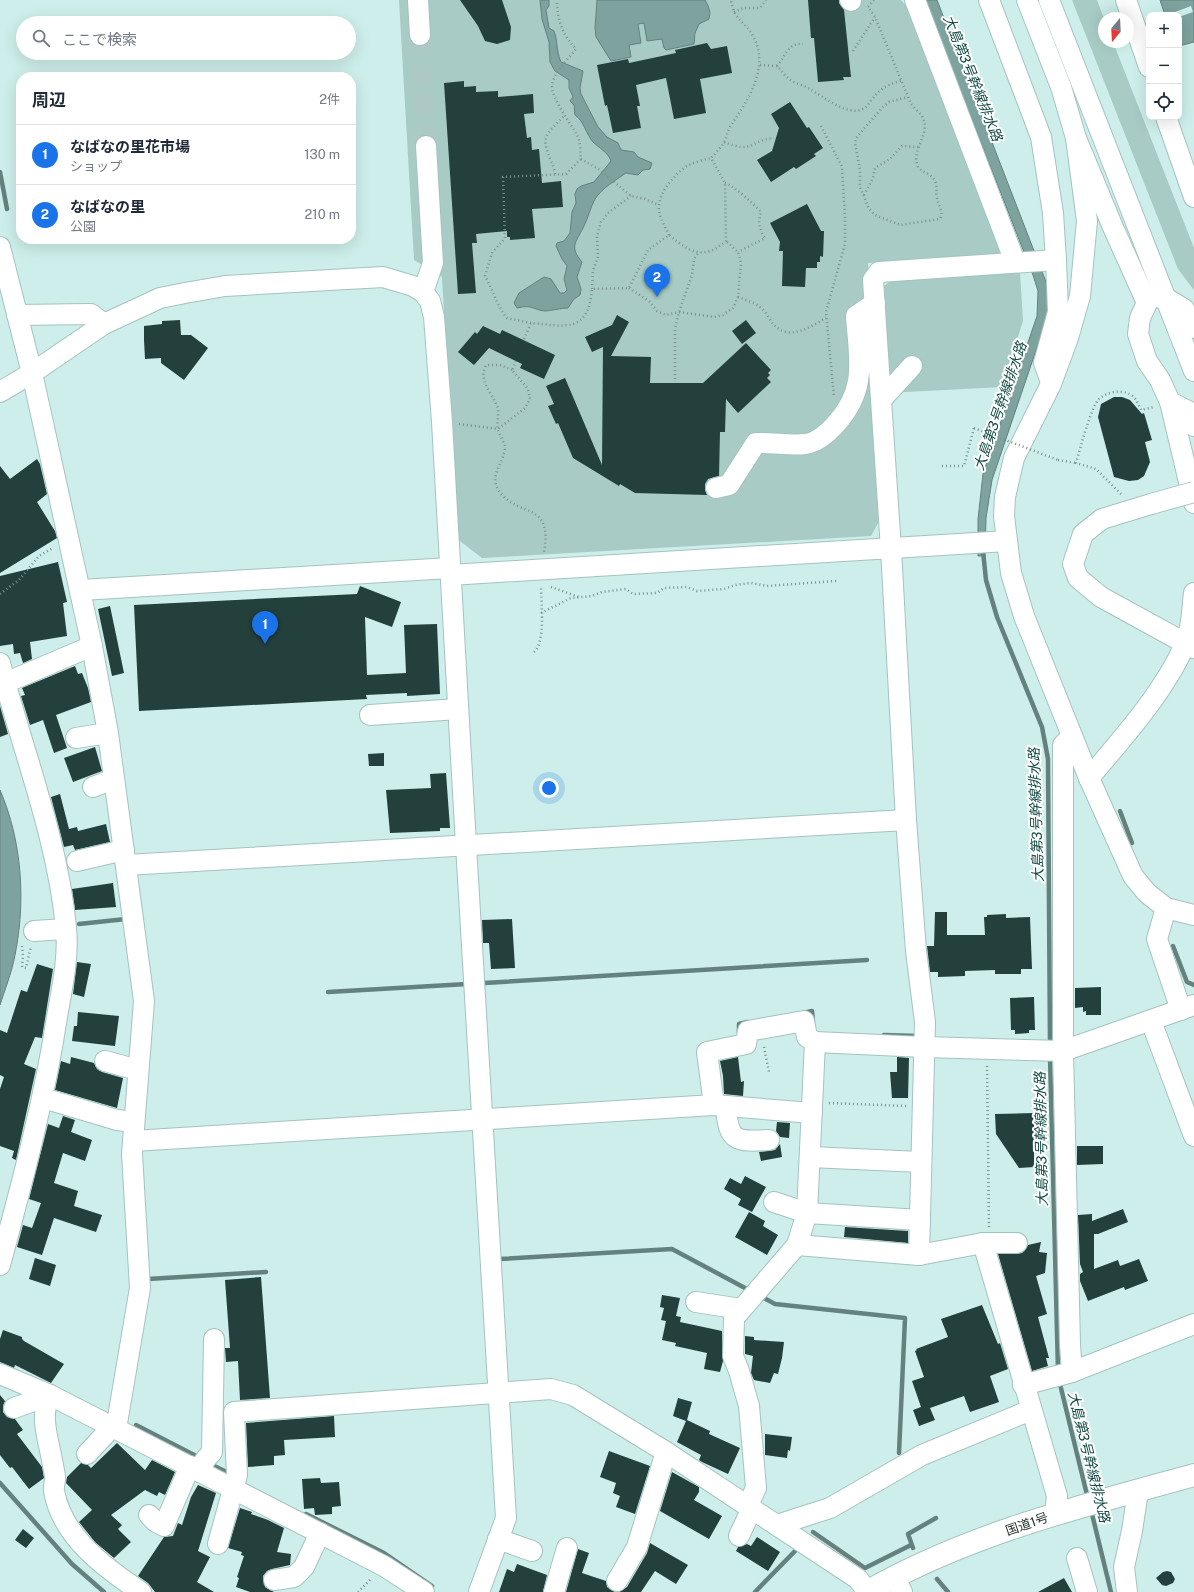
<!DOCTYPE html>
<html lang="ja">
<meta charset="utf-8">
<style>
body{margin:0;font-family:"Public Sans","Noto Sans JP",sans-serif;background:#f6f6f7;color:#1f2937}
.controls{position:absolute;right:12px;top:12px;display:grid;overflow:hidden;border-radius:8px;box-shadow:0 4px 16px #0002}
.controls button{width:36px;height:36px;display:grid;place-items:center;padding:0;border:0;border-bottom:1px solid #e0e1e3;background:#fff;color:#1f2937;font:20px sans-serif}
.compass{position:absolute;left:1098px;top:12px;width:36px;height:36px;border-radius:50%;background:#fff;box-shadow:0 4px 16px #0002;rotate:198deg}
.you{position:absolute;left:549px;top:788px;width:14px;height:14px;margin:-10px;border:3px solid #fff;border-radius:50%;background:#1a73e8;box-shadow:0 0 0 6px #1a73e833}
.badge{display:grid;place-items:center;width:26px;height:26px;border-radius:50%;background:#1a73e8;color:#fff;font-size:13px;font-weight:700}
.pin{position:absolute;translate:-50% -33px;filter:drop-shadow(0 1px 2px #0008)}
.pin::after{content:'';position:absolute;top:21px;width:14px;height:12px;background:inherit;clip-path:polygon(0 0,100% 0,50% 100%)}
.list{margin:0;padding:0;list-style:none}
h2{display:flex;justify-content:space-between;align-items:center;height:52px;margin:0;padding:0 16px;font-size:17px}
h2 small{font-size:13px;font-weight:400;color:#747a83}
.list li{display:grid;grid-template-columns:26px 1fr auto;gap:12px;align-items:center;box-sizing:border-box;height:60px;padding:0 16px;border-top:1px solid #e0e1e3}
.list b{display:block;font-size:15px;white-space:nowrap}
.list p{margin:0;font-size:13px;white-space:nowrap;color:#747a83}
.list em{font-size:13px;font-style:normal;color:#747a83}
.icon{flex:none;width:22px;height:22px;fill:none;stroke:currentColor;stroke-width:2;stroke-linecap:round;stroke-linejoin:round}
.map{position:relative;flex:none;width:1194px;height:1592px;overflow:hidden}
.search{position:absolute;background:#fff;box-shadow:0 4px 16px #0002;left:16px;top:16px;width:340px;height:44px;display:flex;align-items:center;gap:10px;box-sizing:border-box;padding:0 14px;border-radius:22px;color:#747a83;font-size:15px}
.panel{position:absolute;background:#fff;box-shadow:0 4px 16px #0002;left:16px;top:72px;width:340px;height:172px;border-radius:16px}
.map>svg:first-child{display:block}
.green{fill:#a8cbc6}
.water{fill:#7ea29e;stroke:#64817e}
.pier{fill:#cdeeea}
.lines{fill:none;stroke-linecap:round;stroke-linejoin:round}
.stream{stroke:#64817e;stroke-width:4.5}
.building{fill:#23403d}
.minor-tunnel{stroke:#acc9c5;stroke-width:20;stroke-dasharray:20 10;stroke-linecap:butt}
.minor-casing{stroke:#a4c3c0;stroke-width:22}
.highway-casing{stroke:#a4c3c0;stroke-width:24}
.path{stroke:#7a918e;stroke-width:2.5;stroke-dasharray:1 3;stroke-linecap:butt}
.minor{stroke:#fff;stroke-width:20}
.highway{stroke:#fff;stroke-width:22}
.minor-bridge-casing{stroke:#a4c3c0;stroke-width:22;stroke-linecap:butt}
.path-bridge{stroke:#7a918e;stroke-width:2.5;stroke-dasharray:1 3;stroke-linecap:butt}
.minor-bridge{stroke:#fff;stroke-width:20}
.labels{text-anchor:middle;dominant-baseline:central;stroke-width:4;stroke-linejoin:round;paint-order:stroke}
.street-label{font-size:13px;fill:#273432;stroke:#fff}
.water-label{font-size:14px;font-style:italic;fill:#134a46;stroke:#fff}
</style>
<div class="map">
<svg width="1194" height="1592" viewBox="0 0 1194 1592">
<rect width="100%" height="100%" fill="#cdeeea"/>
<g class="green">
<polygon points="399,0 901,0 915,16 1003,245 998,255 868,263 883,514 871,536 482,558 456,538 442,277 414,260"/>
<polygon points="1072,0 1097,0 1104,19 1104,42 1113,42 1194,248 1194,290 1178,269"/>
<polygon points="1020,272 1023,321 1002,387 886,393 881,289 891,280"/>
</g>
<g class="water">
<path d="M540,0H549V6L546,10L549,28L554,31C558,41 556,51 561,62L583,71L580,88L581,94L598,127L607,137L618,143L621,150L634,152L638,157L652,163L650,169L643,170L638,175L626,173C616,180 602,188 595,199C590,208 588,219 583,228C576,242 569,247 582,262L577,277L581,289L580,295L574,299L568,308C562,308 549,311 545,311C533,310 533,304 517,308L514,303L519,293L544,277L551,279L560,293H564L567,290L564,279L567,266L562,259L556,246L557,243L564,241L570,233L572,212L576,203L575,194L577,189L581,186L594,182L611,161C608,152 599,148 593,142C586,134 584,121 575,115L574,105L570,101L573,97L569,88V80L555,71L550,62L549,42L542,19Z"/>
<path d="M597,0H705C709,7 711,11 709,19L699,24L695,33L694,44L666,50L664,48L662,39L647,41L644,23L638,24L641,43L629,45L631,57L611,61L596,37L595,28Z"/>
<polygon points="925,0 937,0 1048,287 1048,315 992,480 986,518 985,556 978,556 978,519 983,474 1037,316 1038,291 1033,275"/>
<polygon points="1160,0 1194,0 1194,42 1179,46 1179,15 1165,15"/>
<path d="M0,790C22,841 26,901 15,955C12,972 5,989 0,1005Z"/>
</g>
<polygon class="pier" points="1191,6 1193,12 1179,17 1179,15 1167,15"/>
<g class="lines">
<g class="stream">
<polyline points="0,172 7,209"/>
<polyline points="983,551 986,580 997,617 1042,727 1048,759 1050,1047"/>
<polyline points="1120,811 1132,843"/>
<polyline points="79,924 126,919"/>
<polyline points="1173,946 1187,982 1194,985"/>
<polyline points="484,983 867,960"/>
<polyline points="328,992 467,984"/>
<polyline points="803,1013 812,1011 813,1022"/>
<polyline points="739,1032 739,1024 747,1022"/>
<polyline points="884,1035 917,1036"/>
<polyline points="1050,1056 1058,1371"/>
<polyline points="500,1259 672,1249 745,1288"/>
<polyline points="147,1282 148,1279 266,1272"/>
<polyline points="764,1298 775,1304 905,1318 899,1453"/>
<polyline points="1059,1380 1088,1499"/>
<polyline points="136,1425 200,1458"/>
<polyline points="210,1464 231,1474"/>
<polyline points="0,1483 72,1564 104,1592"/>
<polyline points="1091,1510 1111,1592"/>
<polyline points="306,1514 384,1553 432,1586"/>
<polyline points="813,1532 865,1568 911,1545"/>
<polyline points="913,1548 908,1534 936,1518"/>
<polyline points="937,1579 948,1592"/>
<polyline points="755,1592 798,1548"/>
</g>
</g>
<g class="building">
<polygon points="460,0 502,0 511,27 510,40 497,44 485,41 478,26"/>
<polygon points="808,0 839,0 839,3 844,10 851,77 843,77 844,80 818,82 814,38 811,38"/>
<polygon points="707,43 711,49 727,46 732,73 700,79 706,113 674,119 666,78 636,85 640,106 637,106 641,128 613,133 607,105 605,106 597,65 628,59 629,63 676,53 675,50"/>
<polygon points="464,81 464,87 476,86 476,92 498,91 498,97 533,94 534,113 524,114 527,138 531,137 532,150 539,149 542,183 561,181 563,207 532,209 535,238 510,240 510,237 507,237 507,231 476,234 477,243 472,243 476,293 458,294 444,83"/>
<polygon points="790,102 807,128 809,127 823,148 814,154 816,156 796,169 794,167 771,182 757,160 772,151 779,128 771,114"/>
<polygon points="807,204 821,231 824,231 823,257 820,256 820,262 817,262 817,268 806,268 805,287 782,286 783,251 779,251 780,242 770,223"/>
<polygon points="617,315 629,322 611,356 651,357 650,383 703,383 746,343 771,370 768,373 770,375 767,378 771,382 738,413 726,399 725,432 720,432 719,476 708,479 705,484 705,490 707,495 635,493 620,484 619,486 573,458 558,423 556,424 548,406 554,404 546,386 565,378 602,465 603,347 592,352 585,337 612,325"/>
<polygon points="180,320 181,335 191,335 208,348 184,380 161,363 161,358 145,359 144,340 144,326 162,324 162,321"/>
<polygon points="746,320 756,333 742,344 732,331"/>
<polygon points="483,326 500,334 502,330 555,355 544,379 520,368 522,364 489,348 474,365 458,352 475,332 477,334"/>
<polygon points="1114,397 1122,397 1130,400 1142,414 1144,413 1152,440 1145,442 1150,462 1144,476 1138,480 1129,481 1114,477 1098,417 1101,404"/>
<polygon points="37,459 40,464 47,494 37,502 55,531 57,538 0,573 0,466 10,479"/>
<polygon points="58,562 67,602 63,603 67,636 30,642 32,659 23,663 20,653 14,654 13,644 0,646 0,576"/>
<polygon points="360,586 401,602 392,627 365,617 367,675 406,673 404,625 437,624 440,694 407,696 407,693 366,695 367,699 139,711 134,605 357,594"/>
<polygon points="110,606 124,673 112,676 98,609"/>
<polygon points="75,666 78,674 82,673 88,688 91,702 56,715 67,748 54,753 43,720 30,725 21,696 25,695 22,688"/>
<polygon points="0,706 8,734 0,737"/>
<polygon points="95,747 102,771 73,782 64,758"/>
<polygon points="384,753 384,766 369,766 368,754"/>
<polygon points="446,773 450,828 440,828 440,831 390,833 386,790 431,788 430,774"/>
<polygon points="60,794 69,829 77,827 78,831 106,824 110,842 75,850 73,845 64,847 51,797"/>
<polygon points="113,883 116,907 75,910 72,889"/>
<polygon points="935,912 947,912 947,935 985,935 984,917 987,917 987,915 1006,914 1006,918 1030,917 1032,969 1021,969 1021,974 995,974 995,970 965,971 965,976 938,977 938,972 930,972 927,946 934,946"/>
<polygon points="512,919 515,968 491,969 489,943 483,943 482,920"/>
<polygon points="77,962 91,964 84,997 73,994"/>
<polygon points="37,964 53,969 42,1038 35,1037 24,1064 36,1069 16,1160 12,1158 14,1151 0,1146 0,1089 4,1077 0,1075 0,1030 7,1033 21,990 27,992"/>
<polygon points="1101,987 1101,1015 1086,1015 1086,1011 1083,1012 1083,1007 1075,1008 1075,988"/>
<polygon points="1034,997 1035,1030 1029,1030 1029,1033 1015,1034 1015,1030 1011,1030 1010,998"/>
<polygon points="78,1012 119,1016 115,1046 72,1041 74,1026 77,1026"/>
<polygon points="71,1057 94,1063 97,1069 102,1072 123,1078 117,1108 55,1090 61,1061 70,1064"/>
<polygon points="738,1057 741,1082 744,1081 743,1096 724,1094 723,1076 720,1061"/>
<polygon points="897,1057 909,1058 908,1098 892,1098 890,1072 897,1072"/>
<polygon points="1034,1113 1034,1167 1019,1168 996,1134 995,1114"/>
<polygon points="63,1116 75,1120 71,1132 92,1140 85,1161 63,1153 54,1183 78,1191 74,1206 102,1215 96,1232 54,1218 42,1255 17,1247 23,1225 32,1228 41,1203 29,1199 48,1124 59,1128"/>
<polygon points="777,1122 790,1123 789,1138 780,1137 776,1131"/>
<polygon points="780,1144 782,1157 761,1161 759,1152 775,1150"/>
<polygon points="1077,1146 1103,1146 1103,1164 1077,1165"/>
<polygon points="745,1176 766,1187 752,1212 738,1205 741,1199 724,1189 730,1178 741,1184"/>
<polygon points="1123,1209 1128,1222 1098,1234 1094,1234 1094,1269 1118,1260 1120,1266 1139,1259 1148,1281 1125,1290 1124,1287 1088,1301 1080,1281 1080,1274 1083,1272 1080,1264 1078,1215 1092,1214 1092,1221"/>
<polygon points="749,1212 765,1221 763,1226 778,1235 767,1255 735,1237"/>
<polygon points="845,1227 908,1231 908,1243 844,1237"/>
<polygon points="1041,1242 1039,1252 1047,1253 1045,1273 1036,1276 1047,1314 1038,1317 1049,1358 1046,1358 1048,1366 1032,1371 998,1254 1022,1253 1028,1245"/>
<polygon points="35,1258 56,1265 50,1286 29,1279"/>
<polygon points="261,1277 270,1398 240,1400 238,1361 226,1362 225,1348 230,1348 225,1280"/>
<polygon points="662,1295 680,1298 676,1316 681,1317 680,1322 722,1331 723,1361 720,1372 704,1369 707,1353 675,1346 676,1343 662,1340 666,1321 661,1320 664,1308 660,1307"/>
<polygon points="982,1305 998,1344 1000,1343 1008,1369 990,1376 999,1402 970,1412 964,1396 930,1408 935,1420 919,1426 913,1410 921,1407 912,1381 924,1377 915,1351 917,1350 916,1349 948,1337 941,1319"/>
<polygon points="3,1330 22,1337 22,1339 24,1341 64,1364 51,1383 15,1365 14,1368 0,1362 0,1339"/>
<polygon points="745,1336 754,1337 754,1340 784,1342 782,1358 778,1374 774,1373 770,1383 754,1380 751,1373 753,1356 745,1354"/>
<polygon points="0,1395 5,1401 3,1406 3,1412 7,1417 15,1419 23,1430 17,1434 42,1467 44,1478 29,1489 12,1467 10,1468 0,1455"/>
<polygon points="678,1398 692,1402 687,1420 710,1431 709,1434 740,1448 728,1474 702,1462 699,1460 701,1455 677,1442 686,1421 673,1416"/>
<polygon points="334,1416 335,1437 284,1440 285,1455 274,1456 274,1465 248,1467 246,1423"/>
<polygon points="765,1434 792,1437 790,1451 788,1450 787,1458 765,1455"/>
<polygon points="117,1443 145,1470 152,1460 175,1472 165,1495 159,1492 157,1496 145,1490 111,1515 122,1525 118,1529 131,1542 114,1558 95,1542 79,1522 92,1510 66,1483 67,1477 81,1463 88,1465 91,1468"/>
<polygon points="609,1451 650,1466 635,1514 616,1507 620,1496 613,1493 616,1483 600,1477"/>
<polygon points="672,1472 699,1487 699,1492 694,1500 722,1516 709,1539 660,1511"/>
<polygon points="320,1478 321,1483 339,1482 341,1506 332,1507 332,1514 315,1515 314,1508 304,1509 302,1479"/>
<polygon points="198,1485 216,1493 198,1551 210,1557 197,1582 214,1592 155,1592 148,1583 138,1576 164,1537 173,1536 178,1523 182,1525 191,1497"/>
<polygon points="240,1508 252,1512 251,1514 268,1520 284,1528 277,1552 291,1554 290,1565 272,1569 267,1571 263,1576 265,1587 274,1592 250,1592 236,1587 239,1578 237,1577 244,1556 241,1555 242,1552 228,1548"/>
<polygon points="23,1529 34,1538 26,1548 15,1540"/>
<polygon points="757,1537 780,1552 768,1571 736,1551 738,1547 747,1544 751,1546"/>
<polygon points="650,1543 688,1565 676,1584 655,1571 641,1592 619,1592 627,1587 647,1553"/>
<polygon points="578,1549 589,1553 582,1573 606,1581 607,1587 615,1592 566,1592"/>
<polygon points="517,1564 547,1575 543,1592 499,1592 507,1569 514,1572"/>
<polygon points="1167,1571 1171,1572 1175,1579 1173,1583 1166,1586 1162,1585 1156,1578 1163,1572"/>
<polygon points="1064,1578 1072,1592 1038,1592"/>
</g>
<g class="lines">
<polyline class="minor-tunnel" points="420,35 426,146"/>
<defs>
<g id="minor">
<polyline points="418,0 420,35"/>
<polyline points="850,0 851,1"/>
<polyline points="915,0 1015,262"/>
<polyline points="989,0 1041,137 1053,213 1056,260 1058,312 1044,363 1051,382"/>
<polyline points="1027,0 1061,87 1076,138 1112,225 1147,303 1140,318 1138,334 1147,361 1160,380 1170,402 1194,503"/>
<polyline points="1049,0 1194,371"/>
<polyline points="1126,0 1149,67"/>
<polyline points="1166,117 1194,197"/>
<polyline points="1076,138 1087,221 1080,296 1068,338 1051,384 1014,458 1005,497 1004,516 1011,573 1024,616 1089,778 1133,876 1147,893 1166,908 1157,939 1181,1010"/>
<polyline points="0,247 32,373 92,646 108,733 144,1001 132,1154 140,1288 116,1429"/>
<polyline points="423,292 433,263 426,146"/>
<polyline points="1160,298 1164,297 1184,309 1194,328"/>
<polyline points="17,315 91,314 104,324"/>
<polyline points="0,392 32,373 104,324 160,298 185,293 225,286 383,277 413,286 423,292 430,301 434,317 442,422 466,845 506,1518 479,1592"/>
<polyline points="881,400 912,366"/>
<polyline points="1170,402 1188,411 1194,426"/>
<path d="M716,488L729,485L756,443C771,442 791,446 805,444C816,443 828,433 835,425C868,389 859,360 856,316L875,303"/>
<polyline points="1151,504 1102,519 1083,534 1073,564 1078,578 1101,597 1194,648"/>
<polyline points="450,575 1007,541"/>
<polyline points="81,590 450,568"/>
<path d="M0,663C22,749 58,839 66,928C69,957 62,988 57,1017C44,1102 22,1183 0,1265"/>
<polyline points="5,683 92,646"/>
<polyline points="370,715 458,709"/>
<polyline points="76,738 108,733"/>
<path d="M1089,778C1122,739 1165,691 1185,644C1192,630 1192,609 1194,593"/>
<polyline points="93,787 114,779"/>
<polyline points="77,861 124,850"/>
<polyline points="126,865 906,820"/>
<polyline points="1166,908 1194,915"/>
<polyline points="34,931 66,929"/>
<polyline points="1151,1021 1194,1136"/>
<polyline points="105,1061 138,1070"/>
<polyline points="43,1098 117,1120 134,1122"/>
<polyline points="714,1105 707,1052 746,1044 748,1031 804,1021 807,1037 815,1042"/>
<path d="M726,1106C728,1142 736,1142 769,1140"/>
<polyline points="133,1141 714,1105 812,1113"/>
<polyline points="810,1157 921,1162"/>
<polyline points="774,1202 807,1213 920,1220"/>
<polyline points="983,1243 1017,1243"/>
<polyline points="797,1245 807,1213 815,1042 924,1047 1063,1051 1194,1005"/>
<polyline points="919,1255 983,1243 1057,1496 1055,1514"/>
<polyline points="696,1302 741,1309"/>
<polyline points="1072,1372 1194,1324"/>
<polyline points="0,1374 50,1395 384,1566 424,1592"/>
<polyline points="1023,1385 1072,1372 1070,1345 1063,1051 1063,745 1072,736"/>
<path d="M50,1395C40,1414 47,1435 51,1455C52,1461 54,1469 55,1476C56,1480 53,1486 54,1491C62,1537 105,1568 141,1592"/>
<polyline points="14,1408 36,1400 46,1403"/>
<polyline points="87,1454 112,1427"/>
<polyline points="200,1472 205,1460 212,1452 214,1339"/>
<polyline points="748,1505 756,1488 749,1406 739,1371 733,1356 734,1318 797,1245 919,1255 925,1022 916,951 906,820 891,549 873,280 879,272 1056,260"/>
<polyline points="149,1515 156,1522 164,1526 190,1466"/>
<polyline points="777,1525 830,1508 922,1455 1031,1410"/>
<polyline points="739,1536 752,1508"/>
<polyline points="498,1539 532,1551"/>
<polyline points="218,1544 237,1475 234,1412 551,1389 573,1395 666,1452 858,1579 867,1591"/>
<polyline points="1077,1558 1087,1592"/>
<polyline points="895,1578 902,1592"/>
<polyline points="274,1580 294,1577 304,1567 320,1533"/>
<polyline points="617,1581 637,1547 666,1452"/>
<polyline points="554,1592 567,1548"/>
<polyline points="1127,1592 1124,1567 1132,1531 1138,1491"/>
</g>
<path id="highway" d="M867,1592C968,1534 1082,1506 1194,1475"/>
</defs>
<use href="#minor" class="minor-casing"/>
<use href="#highway" class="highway-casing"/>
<g class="path">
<path d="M874,0L868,7L875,17L911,104C914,108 919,112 922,116C932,133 912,148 917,164C919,172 928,172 933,178C939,185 935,190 937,198C938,205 944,212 940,219L900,225L875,215L869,209L860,187V169L855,143L856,138L882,108L889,102L908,97"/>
<polyline points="734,12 744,8 760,8 766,0"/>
<polyline points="853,51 875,17"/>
<path d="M760,65L777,66C781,70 784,75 788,78C793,83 803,85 810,89C822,96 848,117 863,109C868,107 869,102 873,98C880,89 890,83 901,81"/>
<path d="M777,66C785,57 788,42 803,44"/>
<polyline points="821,126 842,167 845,218 845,244 826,312 834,397"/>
<path d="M724,142C755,154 747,141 774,138"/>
<polyline points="581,159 600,170 631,196 645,199 659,205"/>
<path d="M555,174C554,162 541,146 547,135C551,128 559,122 564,116"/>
<path d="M725,183C734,186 754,204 761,212C758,221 759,230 765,238L738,252"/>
<polyline points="864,195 873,178 875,168 890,159 902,146 920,147"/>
<path d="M669,235C665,226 658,216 659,206C659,192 676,173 687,166C694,162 704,160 711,158"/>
<polyline points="629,288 649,301 657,311 666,315 679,312 714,317 723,315 733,308 738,297 740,273 741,263 738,252 726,241"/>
<polyline points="592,289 593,270 598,257 597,236 601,222 608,213 631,196"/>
<path d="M738,297C745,300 754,302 760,307C766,311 769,319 773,324C789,342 810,327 826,318"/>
<path d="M531,323L507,318C497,306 493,290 485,276L492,253L505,238L503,177L566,174L581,159C580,152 581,142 577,135C571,124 551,98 552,85C554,73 568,59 576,49C562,34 557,20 557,0"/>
<path d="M524,339L531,323C566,326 588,334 592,289L629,288L648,250L669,235C690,252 703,261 726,241L725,183L711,158C716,153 721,147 725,141C727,135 728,129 732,124C749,98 770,67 753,36C745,21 734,21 731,0"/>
<path d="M512,370L500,365H486C478,381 491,391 497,406C500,413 496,423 498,430C500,435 504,442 505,447C505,462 488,475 499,491C519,519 553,500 544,552"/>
<polyline points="675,379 675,329 679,312 692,275 694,259 698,253"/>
<polyline points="459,424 498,429 525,408 530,399 528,389 512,370 516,361"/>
<polyline points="1058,460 1076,463"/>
<polyline points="942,466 964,466 974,428"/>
<path d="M1121,494L1096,469L1076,463C1080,449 1091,407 1099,399C1106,393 1114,391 1122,392C1134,393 1137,401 1141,410L1154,407"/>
<polyline points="551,587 579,597"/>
<polyline points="0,594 19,580 39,556 53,548"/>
<polyline points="541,613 571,598 592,596 602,592 626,589 633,594 657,593 664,588 687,587 697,591 724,589 735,585 751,583 767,586 836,581"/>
<path d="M534,652C546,641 541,603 541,587"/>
<polyline points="22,946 23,956 22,967 26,968 31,946"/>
<polyline points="764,1047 769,1072"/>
<polyline points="987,1066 989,1227"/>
<polyline points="829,1103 906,1106"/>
<polyline points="358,1592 372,1578"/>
</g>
<use href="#minor" class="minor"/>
<use href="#highway" class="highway"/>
<defs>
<polyline id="minor-bridge" points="1151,504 1194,492"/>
</defs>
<use href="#minor-bridge" class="minor-bridge-casing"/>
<polyline class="path-bridge" points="974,428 1058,460"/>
<use href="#minor-bridge" class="minor-bridge"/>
</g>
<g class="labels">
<g class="street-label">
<text transform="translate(1027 1524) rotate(-19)">国道1号</text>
</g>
<g class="water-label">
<text transform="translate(973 78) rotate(68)">大島第3号幹線排水路</text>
<text transform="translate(1000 406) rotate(-71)">大島第3号幹線排水路</text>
<text transform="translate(1036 815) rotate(-92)">大島第3号幹線排水路</text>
<text transform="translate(1041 1139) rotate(-91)">大島第3号幹線排水路</text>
<text transform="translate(1089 1457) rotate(76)">大島第3号幹線排水路</text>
</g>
</g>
</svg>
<div class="controls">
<button>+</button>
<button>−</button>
<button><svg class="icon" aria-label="locate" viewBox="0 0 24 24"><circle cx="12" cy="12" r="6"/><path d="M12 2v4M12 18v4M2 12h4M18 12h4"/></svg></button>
</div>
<svg class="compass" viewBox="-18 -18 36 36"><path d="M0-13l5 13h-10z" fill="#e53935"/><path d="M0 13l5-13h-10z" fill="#747a83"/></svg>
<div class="you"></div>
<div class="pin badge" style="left:265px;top:644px">1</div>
<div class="pin badge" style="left:657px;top:297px">2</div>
<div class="search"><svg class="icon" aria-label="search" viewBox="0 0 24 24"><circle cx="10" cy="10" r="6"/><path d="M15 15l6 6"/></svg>ここで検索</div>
<section class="panel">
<h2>周辺<small>2件</small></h2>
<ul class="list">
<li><span class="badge">1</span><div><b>なばなの里花市場</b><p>ショップ</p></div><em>130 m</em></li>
<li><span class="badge">2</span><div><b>なばなの里</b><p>公園</p></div><em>210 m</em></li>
</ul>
</section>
</div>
